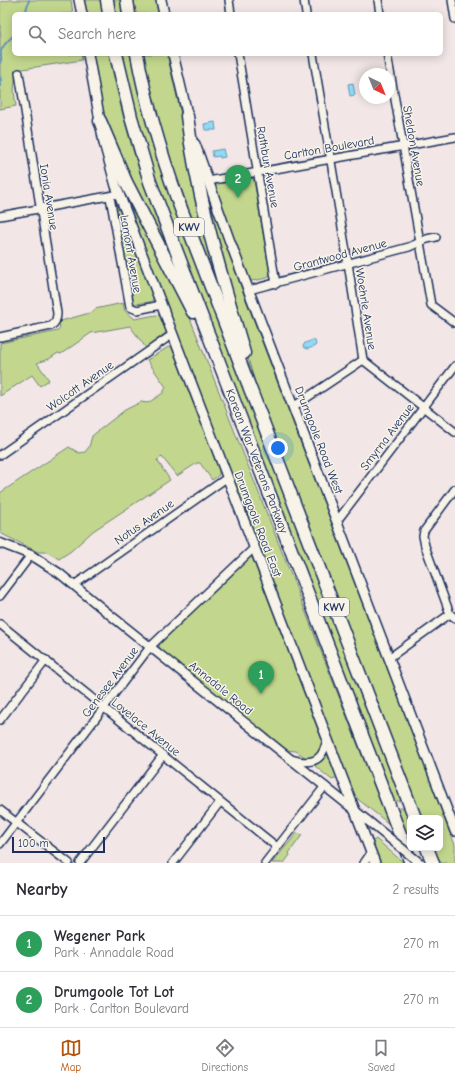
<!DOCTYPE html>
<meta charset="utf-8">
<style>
body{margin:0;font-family:"Comic Neue",sans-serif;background:#f7f7f7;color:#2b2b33}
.controls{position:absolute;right:12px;bottom:12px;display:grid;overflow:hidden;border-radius:6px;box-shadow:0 2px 10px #0003}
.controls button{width:36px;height:36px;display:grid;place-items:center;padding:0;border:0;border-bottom:1px solid #e1e1e2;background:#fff;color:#2b2b33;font:20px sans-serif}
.compass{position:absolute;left:359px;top:68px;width:36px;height:36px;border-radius:50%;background:#fff;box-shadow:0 2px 10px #0003;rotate:137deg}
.scale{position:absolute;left:12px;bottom:10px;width:93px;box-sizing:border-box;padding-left:4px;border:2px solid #1b2f5e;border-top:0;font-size:11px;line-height:14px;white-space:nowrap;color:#1b2f5e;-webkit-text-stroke:3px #f7f3e8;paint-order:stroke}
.you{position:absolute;left:278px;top:448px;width:14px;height:14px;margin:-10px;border:3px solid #fff;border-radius:50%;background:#1a73e8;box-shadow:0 0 0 6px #1a73e833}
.badge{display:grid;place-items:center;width:26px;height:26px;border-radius:50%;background:#b45309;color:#fff;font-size:13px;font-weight:700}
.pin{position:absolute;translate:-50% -33px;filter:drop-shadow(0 1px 2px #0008)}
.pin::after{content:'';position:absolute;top:21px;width:14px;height:12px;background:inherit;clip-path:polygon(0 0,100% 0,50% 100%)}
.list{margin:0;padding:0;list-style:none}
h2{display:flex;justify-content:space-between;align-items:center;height:52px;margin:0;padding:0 16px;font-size:17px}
h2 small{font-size:13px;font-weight:400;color:#7c7c81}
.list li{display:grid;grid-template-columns:26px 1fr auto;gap:12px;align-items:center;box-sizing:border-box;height:56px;padding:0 16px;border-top:1px solid #e1e1e2}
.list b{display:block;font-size:15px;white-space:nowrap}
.list p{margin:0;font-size:13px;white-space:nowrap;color:#7c7c81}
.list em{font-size:13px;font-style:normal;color:#7c7c81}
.icon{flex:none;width:22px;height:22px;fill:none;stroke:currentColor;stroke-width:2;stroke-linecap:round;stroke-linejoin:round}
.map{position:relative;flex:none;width:455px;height:863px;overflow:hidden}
.search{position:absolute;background:#fff;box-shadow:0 2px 10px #0003;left:12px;right:12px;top:12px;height:44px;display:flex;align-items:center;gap:10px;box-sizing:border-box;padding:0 14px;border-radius:6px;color:#7c7c81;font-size:15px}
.sheet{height:164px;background:#fff}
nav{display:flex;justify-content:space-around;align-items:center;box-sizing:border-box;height:56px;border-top:1px solid #e1e1e2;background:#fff;font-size:11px;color:#7c7c81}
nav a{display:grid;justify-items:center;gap:2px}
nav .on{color:#b45309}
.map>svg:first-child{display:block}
.green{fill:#c2d78d;stroke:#6e8376}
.water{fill:#92daf4;stroke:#6296b8}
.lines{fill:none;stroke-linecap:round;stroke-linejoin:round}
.stream{stroke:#6296b8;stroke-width:2}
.minor-casing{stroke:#1b2f5e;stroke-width:10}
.tertiary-casing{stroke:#1b2f5e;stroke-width:11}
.secondary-casing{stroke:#1b2f5e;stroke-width:12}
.motorway-casing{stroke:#1b2f5e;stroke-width:15}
.minor{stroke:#f7f3e8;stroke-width:7}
.tertiary{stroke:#f7f3e8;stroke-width:8}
.secondary{stroke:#f7f3e8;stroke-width:9}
.motorway{stroke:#f7f3e8;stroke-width:12}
.tertiary-bridge-casing{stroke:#1b2f5e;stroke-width:11;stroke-linecap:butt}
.tertiary-bridge{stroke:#f7f3e8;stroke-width:8}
.labels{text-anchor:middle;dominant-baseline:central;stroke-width:3;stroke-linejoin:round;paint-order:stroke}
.shield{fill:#f7f3e8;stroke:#5d6a87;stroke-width:1}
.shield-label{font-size:11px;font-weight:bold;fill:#1b2f5e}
.street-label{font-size:12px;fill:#1b2f5e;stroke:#f7f3e8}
</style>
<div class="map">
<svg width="455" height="863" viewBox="0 0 455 863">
<rect width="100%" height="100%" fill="#f2e6e6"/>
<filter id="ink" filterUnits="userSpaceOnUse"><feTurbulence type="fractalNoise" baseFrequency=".025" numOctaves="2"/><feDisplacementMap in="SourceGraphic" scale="8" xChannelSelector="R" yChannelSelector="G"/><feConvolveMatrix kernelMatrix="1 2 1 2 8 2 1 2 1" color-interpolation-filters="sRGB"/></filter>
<g filter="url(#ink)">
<g class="green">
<polygon points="9,0 71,0 73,14 14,14 14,54 81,54 82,60 16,70 14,91 16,106 0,109 0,37 1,37 0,30 0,2"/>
<polygon points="83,0 101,0 103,14 86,14"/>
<polygon points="110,0 122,0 124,14 112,14"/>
<polygon points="132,0 156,0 158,14 135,14"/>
<path d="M92,54H109C117,94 127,133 140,172C153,211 168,249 183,287L117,158L103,114Z"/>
<polygon points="119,54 132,54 135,70 402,797 400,801 395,801 388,791 158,195"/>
<polygon points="143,54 167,54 181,115 221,294 170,160 154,106"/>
<polygon points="117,175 188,313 389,824 354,796"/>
<polygon points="201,177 244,295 455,845 455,863 437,863 433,848 440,848 440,818 421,818 257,389 233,308"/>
<polygon points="252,178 254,180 270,274 267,278 252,281 249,279 247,275 214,186 216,184"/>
<polygon points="117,204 153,297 153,300 150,302 135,304 131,300 115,205"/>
<polygon points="123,303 125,311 135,319 156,315 160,316 167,332 146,348 130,326 91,333 61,354 58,353 49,359 37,363 49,380 40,386 32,375 0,396 0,343 58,331 60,328 59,322 61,321 93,312 95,309"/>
<polygon points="170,346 172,348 219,470 219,475 212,480 200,463 197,463 177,476 162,457 157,460 170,480 93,531 71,551 59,559 47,552 38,552 0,533 0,493 69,447 79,453 85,452 89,447 92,436 103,427 125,410 141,402 147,403 151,401 163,393 166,387 147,360"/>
<path d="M250,557H252L322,740C324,751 316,757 306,758L296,751L286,750L160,649L159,646L161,642Z"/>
<polygon points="326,755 328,756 337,777 332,780 315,766 316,763 320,761"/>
<polygon points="400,808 405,808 410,818 410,841 405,838 397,812"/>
<polygon points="297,833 302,835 289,853 290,855 284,863 272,863"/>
<polygon points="376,839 404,863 380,863 371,842"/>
</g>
<g class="water">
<polygon points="353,83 355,95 350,96 348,84"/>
<polygon points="215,122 216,130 205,130 204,124"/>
<polygon points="223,149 225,157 220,158 220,156 213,157 212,151"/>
<polygon points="313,340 315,341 316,344 315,346 308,349 304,348 303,346 305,343"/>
</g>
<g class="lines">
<g class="stream">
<polyline points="25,14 29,0"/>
<path d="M0,63C3,58 0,56 1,51C3,44 10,39 14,35"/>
<polyline points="0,77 1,80 0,86"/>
</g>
<defs>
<g id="minor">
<polyline points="229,0 231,14"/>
<polyline points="304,0 306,14"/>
<polyline points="378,0 380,14"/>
<polyline points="452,0 455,19"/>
<polyline points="238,54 276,284"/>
<polyline points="313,54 348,263 363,360 455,432"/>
<polyline points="387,54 431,305 455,323"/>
<polyline points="208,181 455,137"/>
<polyline points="110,197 130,307 137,310 161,305"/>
<polyline points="0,216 114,195"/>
<polyline points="249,290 409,247 427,239 436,237"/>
<path d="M0,337L51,326C56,323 57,319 57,313L19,73"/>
<polyline points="293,407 363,360"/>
<polyline points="0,455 173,334"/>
<polyline points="455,489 424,531 423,536 425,546 450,614 455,618"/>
<polyline points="337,521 455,366"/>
<polyline points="74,585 228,477"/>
<polyline points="0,596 31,555"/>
<polyline points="0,624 277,847"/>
<polyline points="389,658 450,614"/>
<polyline points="0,720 46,660"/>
<path d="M291,759C314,766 324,760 327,737"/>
<polyline points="0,810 69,863"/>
<polyline points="0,844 150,647 254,548"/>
<polyline points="80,863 163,755"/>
<polyline points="173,863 220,802"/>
<polyline points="265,863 325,786"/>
<polyline points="364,863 371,853"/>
</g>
<polyline id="tertiary" points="0,543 31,555 59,573 109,614 368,821"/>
<g id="secondary">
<polyline points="79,0 82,14"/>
<polyline points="161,0 164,14"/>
<polyline points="88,54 104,143 116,186 375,863"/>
<polyline points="173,54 189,122"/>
<polyline points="195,144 229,239 455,831"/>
</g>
<g id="motorway">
<polyline points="107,0 109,14"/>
<polyline points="127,0 129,14"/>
<polyline points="116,54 131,117 150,182 411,863"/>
<path d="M137,54C146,104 161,153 178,201L415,818"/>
<path d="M187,116C197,197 221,275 244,353"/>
<polyline points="100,121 126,182 193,312"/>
<polyline points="427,848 433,863"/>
</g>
</defs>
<use href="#minor" class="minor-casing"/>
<use href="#tertiary" class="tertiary-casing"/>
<use href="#secondary" class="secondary-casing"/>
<use href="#motorway" class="motorway-casing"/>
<use href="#minor" class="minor"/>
<use href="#tertiary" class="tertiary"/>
<use href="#secondary" class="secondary"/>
<use href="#motorway" class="motorway"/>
<defs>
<polyline id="tertiary-bridge" points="368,821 420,863"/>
</defs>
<use href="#tertiary-bridge" class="tertiary-bridge-casing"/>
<use href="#tertiary-bridge" class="tertiary-bridge"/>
</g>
</g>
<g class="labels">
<g class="shield">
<rect x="174" y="218" width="30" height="18" rx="3"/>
<rect x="319" y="598" width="30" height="18" rx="3"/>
</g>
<g class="shield-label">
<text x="189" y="227">KWV</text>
<text x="334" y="607">KWV</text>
</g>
<g class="street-label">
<text transform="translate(414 146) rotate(80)">Sheldon Avenue</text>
<text transform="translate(329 148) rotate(-10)">Carlton Boulevard</text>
<text transform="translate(268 167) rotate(80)">Rathbun Avenue</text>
<text transform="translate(49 197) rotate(81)">Ionia Avenue</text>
<text transform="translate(131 254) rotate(80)">Lamont Avenue</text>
<text transform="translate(340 255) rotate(-15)">Grantwood Avenue</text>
<text transform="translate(366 309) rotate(81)">Woehrle Avenue</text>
<text transform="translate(80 386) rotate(-35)">Wolcott Avenue</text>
<text transform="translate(387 437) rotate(-53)">Smyrna Avenue</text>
<text transform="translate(319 440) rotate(69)">Drumgoole Road West</text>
<text transform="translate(257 461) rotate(69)">Korean War Veterans Parkway</text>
<text transform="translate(144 522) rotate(-35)">Notus Avenue</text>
<text transform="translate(258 524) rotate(69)">Drumgoole Road East</text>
<text transform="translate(110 682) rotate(-53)">Genesee Avenue</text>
<text transform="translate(221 688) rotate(39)">Annadale Road</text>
<text transform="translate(146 727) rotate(39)">Lovelace Avenue</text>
</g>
</g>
</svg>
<div class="controls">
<button><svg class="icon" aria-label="layers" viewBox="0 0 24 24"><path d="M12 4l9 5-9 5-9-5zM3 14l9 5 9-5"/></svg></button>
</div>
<svg class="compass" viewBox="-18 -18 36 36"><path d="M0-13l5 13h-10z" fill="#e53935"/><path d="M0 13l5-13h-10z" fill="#7c7c81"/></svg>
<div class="scale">100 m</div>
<div class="you"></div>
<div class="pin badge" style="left:261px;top:694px;background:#2e9e5b">1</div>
<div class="pin badge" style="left:238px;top:198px;background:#2e9e5b">2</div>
<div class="search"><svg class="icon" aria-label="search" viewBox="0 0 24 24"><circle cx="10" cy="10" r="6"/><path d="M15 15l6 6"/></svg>Search here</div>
</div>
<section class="sheet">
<h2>Nearby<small>2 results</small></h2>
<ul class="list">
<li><span class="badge" style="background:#2e9e5b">1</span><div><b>Wegener Park</b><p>Park · Annadale Road</p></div><em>270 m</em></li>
<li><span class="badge" style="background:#2e9e5b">2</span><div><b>Drumgoole Tot Lot</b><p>Park · Carlton Boulevard</p></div><em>270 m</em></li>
</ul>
</section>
<nav>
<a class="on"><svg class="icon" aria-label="map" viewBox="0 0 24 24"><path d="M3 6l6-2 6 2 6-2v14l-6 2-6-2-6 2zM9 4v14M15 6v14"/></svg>Map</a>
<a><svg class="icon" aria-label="directions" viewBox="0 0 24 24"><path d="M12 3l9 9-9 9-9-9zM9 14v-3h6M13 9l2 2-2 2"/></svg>Directions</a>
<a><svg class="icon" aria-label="saved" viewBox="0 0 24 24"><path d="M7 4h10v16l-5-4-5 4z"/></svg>Saved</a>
</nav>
